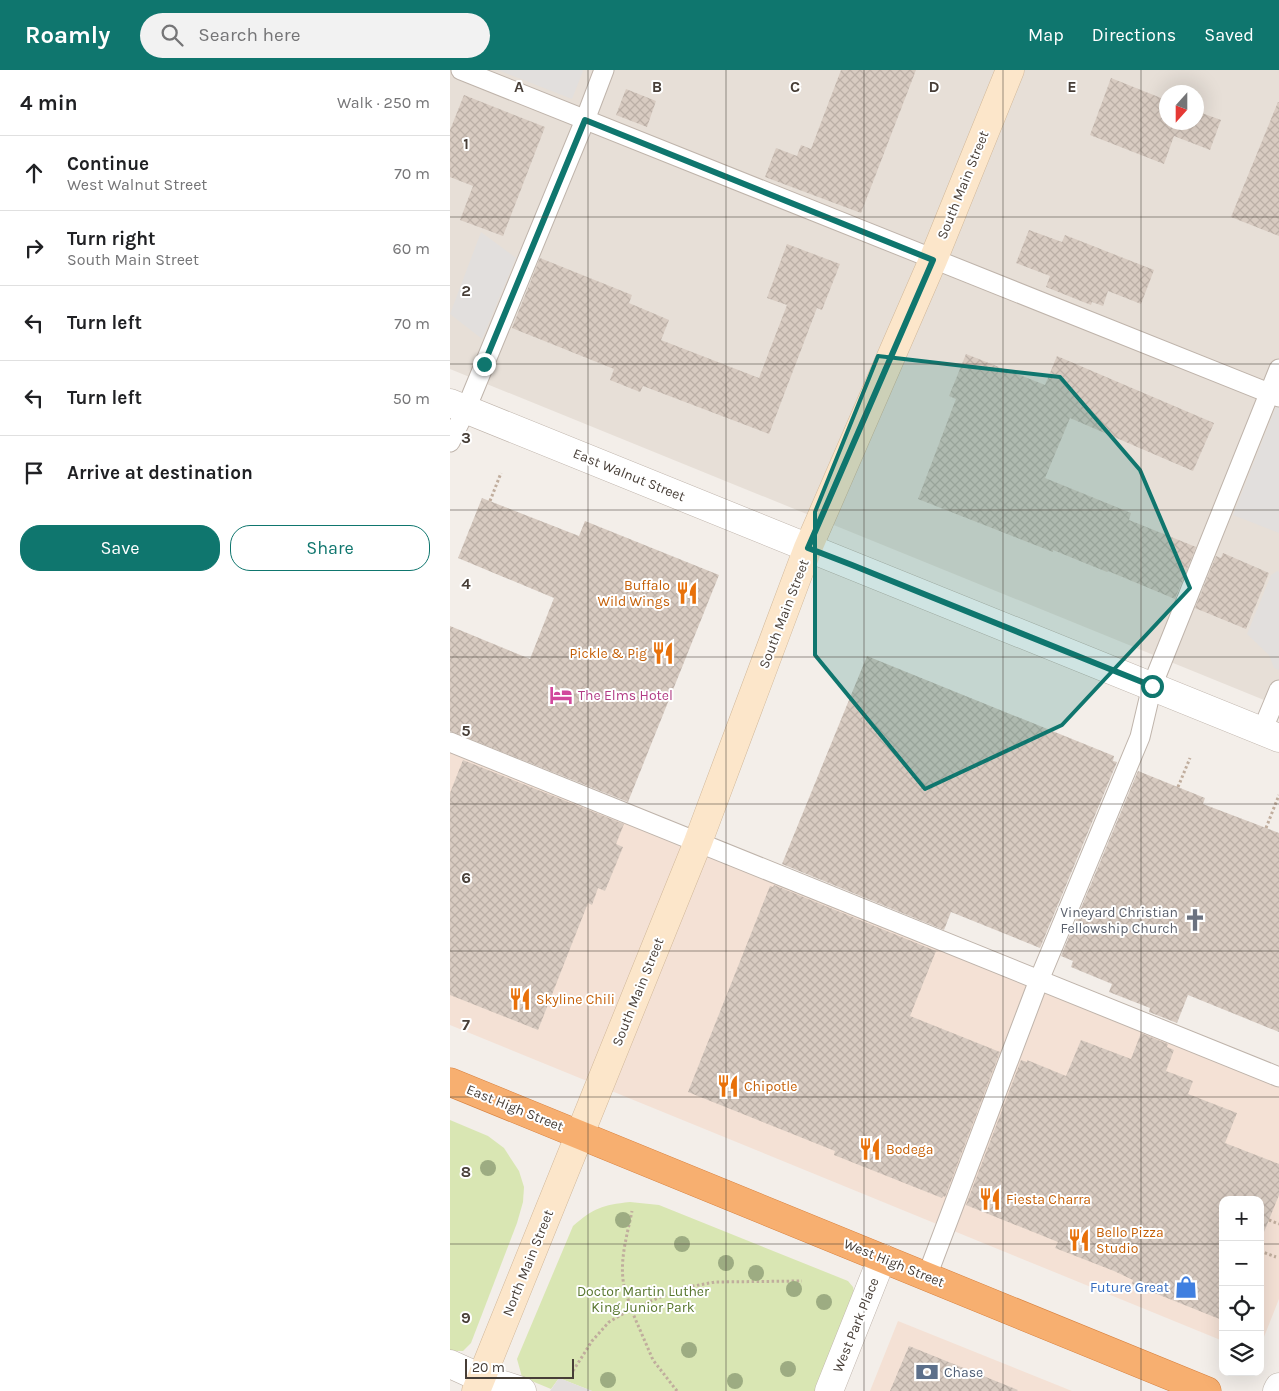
<!DOCTYPE html>
<meta charset="utf-8">
<style>
body{margin:0;font-family:Karla,sans-serif;background:#f2f2f2;color:#202124}
.controls{position:absolute;right:15px;bottom:15px;display:grid;overflow:hidden;border-radius:10px;box-shadow:0 5px 20px #0002}
.controls button{width:45px;height:45px;display:grid;place-items:center;padding:0;border:0;border-bottom:1px solid #e0e0e0;background:#fff;color:#202124;font:25px sans-serif}
.compass{position:absolute;left:709px;top:15px;width:45px;height:45px;border-radius:50%;background:#fff;box-shadow:0 5px 20px #0002;rotate:201deg}
.scale{position:absolute;left:15px;bottom:12px;width:109px;box-sizing:border-box;padding-left:5px;border:2px solid #473e37;border-top:0;font-size:14px;line-height:18px;white-space:nowrap;color:#473e37;-webkit-text-stroke:4px #fff;paint-order:stroke}
.stop{position:absolute;width:15px;height:15px;margin:-11px;border:4px solid #0f766e;border-radius:50%;background:#fff}
.stop.end{background:#0f766e;border-color:#fff;box-shadow:0 1px 5px #0008}
.list{margin:0;padding:0;list-style:none}
h2{display:flex;justify-content:space-between;align-items:center;height:65px;margin:0;padding:0 20px;font-size:21px}
h2 small{font-size:16px;font-weight:400;color:#757577}
.list li{display:grid;grid-template-columns:32px 1fr auto;gap:15px;align-items:center;box-sizing:border-box;height:75px;padding:0 20px;border-top:1px solid #e0e0e0}
.list b{display:block;font-size:19px;white-space:nowrap}
.list p{margin:0;font-size:16px;white-space:nowrap;color:#757577}
.list em{font-size:16px;font-style:normal;color:#757577}
.actions{display:flex;gap:10px;padding:15px 20px}
.actions a{flex:1;padding:11px 0;border:1px solid #0f766e;border-radius:20px;text-align:center;font-size:18px;color:#0f766e}
.actions .main{background:#0f766e;color:#fff}
.icon{flex:none;width:28px;height:28px;fill:none;stroke:currentColor;stroke-width:2;stroke-linecap:round;stroke-linejoin:round}
.map{position:relative;flex:none;width:829px;height:1321px;overflow:hidden}
header{display:flex;align-items:center;gap:30px;box-sizing:border-box;height:70px;padding:0 25px;background:#0f766e;color:#fff}
header strong{font-size:24px}
nav{display:flex;gap:28px;margin-inline-start:auto;font-size:18px}
.search{width:350px;height:45px;background:#f2f2f2;display:flex;align-items:center;gap:12px;box-sizing:border-box;padding:0 18px;border-radius:28px;color:#757577;font-size:19px}
main{display:flex}
aside{flex:1;background:#fff}
.map>svg:first-child{display:block}
.residential{fill:#e7dfd7;fill-rule:evenodd}
.commercial{fill:#f4e1d5}
.green{fill:#d9e6b3}
.parking{fill:#e2dfdd}
.building{fill:url(#building-cross-hatch)}
.lines{fill:none;stroke-linecap:round;stroke-linejoin:round}
.lane-casing{stroke:#bfb4ab;stroke-width:21}
.street-casing{stroke:#bfb4ab;stroke-width:29}
.secondary-casing{stroke:#d1b89a;stroke-width:29}
.highway-casing{stroke:#d7813f;stroke-width:29}
.path{stroke:#c0ad9d;stroke-width:3;stroke-dasharray:2.5 2.5;stroke-linecap:butt}
.lane{stroke:#fff;stroke-width:19}
.street{stroke:#fff;stroke-width:28}
.secondary{stroke:#fce6ca;stroke-width:28}
.highway{stroke:#f7af70;stroke-width:28}
.tree{fill:#9dac82}
.route{stroke:#0f766e;stroke-width:6}
.marked{fill:#0f766e;fill-opacity:0.2;stroke:#0f766e;stroke-width:4;stroke-linejoin:round}
.grid{fill:none;stroke:#473e37;stroke-width:1;stroke-opacity:0.55}
.labels{text-anchor:middle;dominant-baseline:central;stroke-width:4;stroke-linejoin:round;paint-order:stroke}
.street-label{font-size:14px;fill:#473e37;stroke:#fff}
.food-label{font-size:14px;fill:#c56008;stroke:#fff;text-anchor:start}
.hotel-label{font-size:14px;fill:#b23c85;stroke:#fff;text-anchor:start}
.worship-label{font-size:14px;fill:#5b616d;stroke:#fff;text-anchor:end}
.shop-label{font-size:14px;fill:#366cbe;stroke:#fff;text-anchor:end}
.park-label{font-size:14px;fill:#57762d;stroke:#fff}
.service-label{font-size:14px;fill:#4e5e75;stroke:#fff;text-anchor:start}
.grid-label{font-size:16px;text-anchor:middle;font-weight:bold;fill:#473e37;stroke:#fff;stroke-width:4;stroke-linejoin:round;paint-order:stroke}
</style>
<header>
<strong>Roamly</strong>
<div class="search"><svg class="icon" aria-label="search" viewBox="0 0 24 24"><circle cx="10" cy="10" r="6"/><path d="M15 15l6 6"/></svg>Search here</div>
<nav><a>Map</a><a>Directions</a><a>Saved</a></nav>
</header>
<main>
<aside>
<h2>4 min<small>Walk · 250 m</small></h2>
<ul class="list">
<li><svg class="icon" aria-label="ahead" viewBox="0 0 24 24"><path d="M12 20V5M6 11l6-6 6 6"/></svg><div><b>Continue</b><p>West Walnut Street</p></div><em>70 m</em></li>
<li><svg class="icon" aria-label="right" viewBox="0 0 24 24"><path d="M7 20v-9h11M14 6l5 5-5 5"/></svg><div><b>Turn right</b><p>South Main Street</p></div><em>60 m</em></li>
<li><svg class="icon" aria-label="left" viewBox="0 0 24 24"><path d="M17 20v-9H6M10 6l-5 5 5 5"/></svg><div><b>Turn left</b></div><em>70 m</em></li>
<li><svg class="icon" aria-label="left" viewBox="0 0 24 24"><path d="M17 20v-9H6M10 6l-5 5 5 5"/></svg><div><b>Turn left</b></div><em>50 m</em></li>
<li><svg class="icon" aria-label="arrive" viewBox="0 0 24 24"><path d="M6 21V4h12l-3 4 3 4H6"/></svg><div><b>Arrive at destination</b></div></li>
</ul>
<div class="actions"><a class="main">Save</a><a>Share</a></div>
</aside>
<div class="map">
<svg width="829" height="1321" viewBox="0 0 829 1321">
<defs>
<pattern id="building-cross-hatch" width="8" height="8" patternUnits="userSpaceOnUse" patternTransform="scale(1.25)"><rect width="8" height="8" fill="#d8cbc1"/><path d="M0 0l8 8M0 8l8-8" fill="none" stroke="#bbafa6"/></pattern>
</defs>
<rect width="100%" height="100%" fill="#f3eee9"/>
<path class="residential" d="M0,0H829V636L0,299ZM716,22H746V52H716Z"/>
<g class="commercial">
<polygon points="0,681 829,1017 829,1229 812,1272 810,1273 810,1130 773,1130 773,1271 0,955"/>
<polygon points="448,1251 622,1321 420,1321"/>
</g>
<g class="green">
<polygon points="0,1050 38,1066 54,1078 69,1101 74,1117 73,1132 67,1153 21,1273 13,1281 0,1281"/>
<path d="M180,1132L209,1135L398,1211L403,1217L405,1226L368,1321H142L109,1308L101,1319L72,1307L67,1289L123,1156C144,1138 152,1135 180,1132Z"/>
</g>
<g class="parking">
<polygon points="48,0 132,0 133,1 122,29"/>
<polygon points="31,162 66,188 32,269 0,244"/>
<polygon points="827,334 829,335 829,463 783,445"/>
<polygon points="827,501 829,502 829,600 824,598 819,585 797,564 821,505"/>
<polygon points="109,1308 142,1321 100,1321"/>
</g>
<g class="building">
<polygon points="391,0 466,0 411,143 315,107 326,78 347,86 351,75 361,79"/>
<polygon points="661,8 716,30 716,52 746,52 746,41 771,50 760,80 724,66 714,94 640,65"/>
<polygon points="176,19 206,31 197,57 166,45"/>
<polygon points="14,25 95,57 53,166 10,150 23,116 0,107 0,60"/>
<polygon points="828,32 829,32 829,166 781,147"/>
<polygon points="579,160 612,172 615,165 704,200 691,234 658,221 653,236 642,232 641,235 596,217 600,206 566,193"/>
<polygon points="337,174 390,194 372,240 367,238 319,364 193,316 190,322 160,310 164,299 62,258 90,188 182,225 179,233 219,250 211,270 309,308 337,235 317,228"/>
<polygon points="516,284 595,315 607,286 764,353 743,401 620,348 595,408 681,443 679,450 746,477 725,529 658,501 657,502 603,480 603,482 468,429 506,329 499,326"/>
<polygon points="32,428 129,466 135,451 269,505 178,732 0,661 0,556 80,589 104,528 8,488"/>
<polygon points="773,483 819,503 796,559 745,538 766,486 771,488"/>
<polygon points="417,586 664,686 663,691 667,692 590,878 501,842 494,860 332,794"/>
<polygon points="13,690 174,754 166,774 173,777 155,821 148,818 142,835 138,833 88,960 0,925 0,723"/>
<polygon points="688,701 755,728 753,734 829,763 829,962 738,925 727,953 699,942 700,938 659,922 662,914 621,897 623,891 611,886"/>
<polygon points="324,815 486,881 460,946 550,982 495,1127 493,1126 492,1128 384,1085 385,1081 238,1022 320,816 323,817"/>
<polygon points="691,963 718,974 717,977 724,980 716,1001 743,1011 738,1024 787,1043 775,1073 829,1094 829,1125 810,1172 810,1130 773,1130 772,1250 682,1214 683,1210 664,1201 605,1178 608,1172 516,1135 571,990 577,992 577,990 616,1006 631,970 681,989"/>
<polygon points="459,1276 568,1320 567,1321 440,1321"/>
</g>
<g class="lines">
<defs>
<g id="lane">
<polyline points="11,0 829,327"/>
<polyline points="0,372 16,339 135,50 154,0"/>
<polyline points="812,661 829,620"/>
<polyline points="0,672 829,1007"/>
<polyline points="477,1206 589,910 690,667 702,616 829,299"/>
</g>
<g id="street">
<polyline points="0,333 829,668"/>
<polyline points="0,1294 31,1308 72,1321"/>
<polyline points="379,1321 432,1188"/>
<polyline points="827,1321 829,1317"/>
</g>
<polyline id="secondary" points="26,1321 248,772 358,478 483,190 560,0"/>
<polyline id="highway" points="0,1012 757,1321"/>
</defs>
<use href="#lane" class="lane-casing"/>
<use href="#street" class="street-casing"/>
<use href="#secondary" class="secondary-casing"/>
<use href="#highway" class="highway-casing"/>
<g class="path">
<polyline points="40,431 51,403"/>
<polyline points="728,717 740,688"/>
<polyline points="816,758 829,725"/>
<polyline points="819,1150 829,1154"/>
<polyline points="810,1181 826,1187"/>
<path d="M123,1301L142,1271L159,1252L181,1239C179,1231 176,1224 174,1216C169,1191 177,1166 182,1141"/>
<polyline points="227,1321 203,1290 181,1239 233,1218 265,1212 352,1211"/>
</g>
<use href="#lane" class="lane"/>
<use href="#street" class="street"/>
<use href="#secondary" class="secondary"/>
<use href="#highway" class="highway"/>
</g>
<g class="tree">
<circle cx="38" cy="1098" r="8"/>
<circle cx="173" cy="1150" r="8"/>
<circle cx="232" cy="1174" r="8"/>
<circle cx="276" cy="1193" r="8"/>
<circle cx="306" cy="1203" r="8"/>
<circle cx="344" cy="1219" r="8"/>
<circle cx="374" cy="1232" r="8"/>
<circle cx="239" cy="1280" r="8"/>
<circle cx="338" cy="1299" r="8"/>
<circle cx="158" cy="1310" r="8"/>
<circle cx="285" cy="1311" r="8"/>
</g>
<g class="lines">
<polyline class="route" points="34,294 135,50 483,190 358,478 402,495 702,616"/>
</g>
<path class="marked" d="M428,286L610,307L690,400L740,518L612,655L475,719L365,585V442Z"/>
<path class="grid" d="M138,0V1321M276,0V1321M414,0V1321M553,0V1321M691,0V1321M0,147H829M0,294H829M0,440H829M0,587H829M0,734H829M0,881H829M0,1027H829M0,1174H773M810,1174H829"/>
<defs>
<symbol id="restaurant-bare" viewBox="-9 -9 18 18"><path d="M-5-6h1v4h1v-4h1v4h1v-4h1v5L-1.5 .5V6h-2V.5L-5-1ZM5-6V6H3V1.5H1.5Q1.5-4 5-6Z" fill="#e8710a" stroke="#fff" stroke-width="2.5" paint-order="stroke"/></symbol>
<symbol id="hotel-bare" viewBox="-9 -9 18 18"><path d="M-6-4.5h1.5V1H6V5H4.5V3h-9V5H-6ZM-4 0a1.8 1.8 0 1 1 3.6 0ZM.5 0V-2.5h3Q6-2.5 6 0Z" fill="#d1479c" stroke="#fff" stroke-width="2.5" paint-order="stroke"/></symbol>
<symbol id="church-bare" viewBox="-9 -9 18 18"><path d="M-1.2-6h2.4v3.5h3.3v2.4h-3.3V6h-2.4V-.1h-3.3v-2.4h3.3Z" fill="#6b7280" stroke="#fff" stroke-width="2.5" paint-order="stroke"/></symbol>
<symbol id="shop-bare" viewBox="-9 -9 18 18"><path d="M-5-2.5h2.3a2.7 3.5 0 0 1 5.4 0H5L5.5 6h-11ZM-1.5-2.5h3a1.5 2.3 0 0 0-3 0Z" fill="#3f7fe0" stroke="#fff" stroke-width="2.5" paint-order="stroke"/></symbol>
<symbol id="bank-bare" viewBox="-9 -9 18 18"><path d="M-6-4H6V4H-6ZM0-2.3a2.3 2.3 0 1 0 0 4.6a2.3 2.3 0 1 0 0-4.6Z" fill="#5c6f8a" stroke="#fff" stroke-width="2.5" paint-order="stroke"/></symbol>
</defs>
<g fill-rule="evenodd">
<use href="#restaurant-bare" x="221" y="507" width="32" height="32"/>
<use href="#restaurant-bare" x="197" y="567" width="32" height="32"/>
<use href="#hotel-bare" x="95" y="609" width="32" height="32"/>
<use href="#church-bare" x="729" y="834" width="32" height="32"/>
<use href="#restaurant-bare" x="54" y="913" width="32" height="32"/>
<use href="#restaurant-bare" x="262" y="1000" width="32" height="32"/>
<use href="#restaurant-bare" x="404" y="1063" width="32" height="32"/>
<use href="#restaurant-bare" x="524" y="1113" width="32" height="32"/>
<use href="#restaurant-bare" x="613" y="1154" width="32" height="32"/>
<use href="#shop-bare" x="720" y="1201" width="32" height="32"/>
<use href="#bank-bare" x="461" y="1286" width="32" height="32"/>
</g>
<g class="labels">
<g class="street-label">
<text transform="translate(513 115) rotate(-68)">South Main Street</text>
<text transform="translate(179 405) rotate(22)">East Walnut Street</text>
<text transform="translate(334 544) rotate(-69)">South Main Street</text>
<text transform="translate(188 922) rotate(-68)">South Main Street</text>
<text transform="translate(65 1038) rotate(22)">East High Street</text>
<text transform="translate(78 1193) rotate(-68)">North Main Street</text>
<text transform="translate(444 1193) rotate(22)">West High Street</text>
<text transform="translate(406 1255) rotate(-68)">West Park Place</text>
</g>
<g class="food-label">
<text x="220" y="515" text-anchor="end">Buffalo<tspan x="220" dy="16">Wild Wings</tspan></text>
<text x="197" y="583" text-anchor="end">Pickle &amp; Pig</text>
<text x="86" y="929">Skyline Chili</text>
<text x="294" y="1016">Chipotle</text>
<text x="436" y="1079">Bodega</text>
<text x="556" y="1129">Fiesta Charra</text>
<text x="646" y="1162">Bello Pizza<tspan x="646" dy="16">Studio</tspan></text>
</g>
<g class="hotel-label">
<text x="128" y="625">The Elms Hotel</text>
</g>
<g class="worship-label">
<text x="728" y="842">Vineyard Christian<tspan x="728" dy="16">Fellowship Church</tspan></text>
</g>
<g class="shop-label">
<text x="719" y="1217">Future Great</text>
</g>
<g class="park-label">
<text x="193" y="1221">Doctor Martin Luther<tspan x="193" dy="16">King Junior Park</tspan></text>
</g>
<g class="service-label">
<text x="494" y="1302">Chase</text>
</g>
</g>
<g class="grid-label">
<text x="69" y="22">A</text>
<text x="207" y="22">B</text>
<text x="345" y="22">C</text>
<text x="484" y="22">D</text>
<text x="622" y="22">E</text>
<text x="16" y="79">1</text>
<text x="16" y="226">2</text>
<text x="16" y="373">3</text>
<text x="16" y="519">4</text>
<text x="16" y="666">5</text>
<text x="16" y="813">6</text>
<text x="16" y="960">7</text>
<text x="16" y="1107">8</text>
<text x="16" y="1253">9</text>
</g>
</svg>
<div class="controls">
<button>+</button>
<button>−</button>
<button><svg class="icon" aria-label="locate" viewBox="0 0 24 24"><circle cx="12" cy="12" r="6"/><path d="M12 2v4M12 18v4M2 12h4M18 12h4"/></svg></button>
<button><svg class="icon" aria-label="layers" viewBox="0 0 24 24"><path d="M12 4l9 5-9 5-9-5zM3 14l9 5 9-5"/></svg></button>
</div>
<svg class="compass" viewBox="-18 -18 36 36"><path d="M0-13l5 13h-10z" fill="#e53935"/><path d="M0 13l5-13h-10z" fill="#757577"/></svg>
<div class="scale">20 m</div>
<div class="stop" style="left:702px;top:616px"></div>
<div class="stop end" style="left:34px;top:294px"></div>
</div>
</main>
